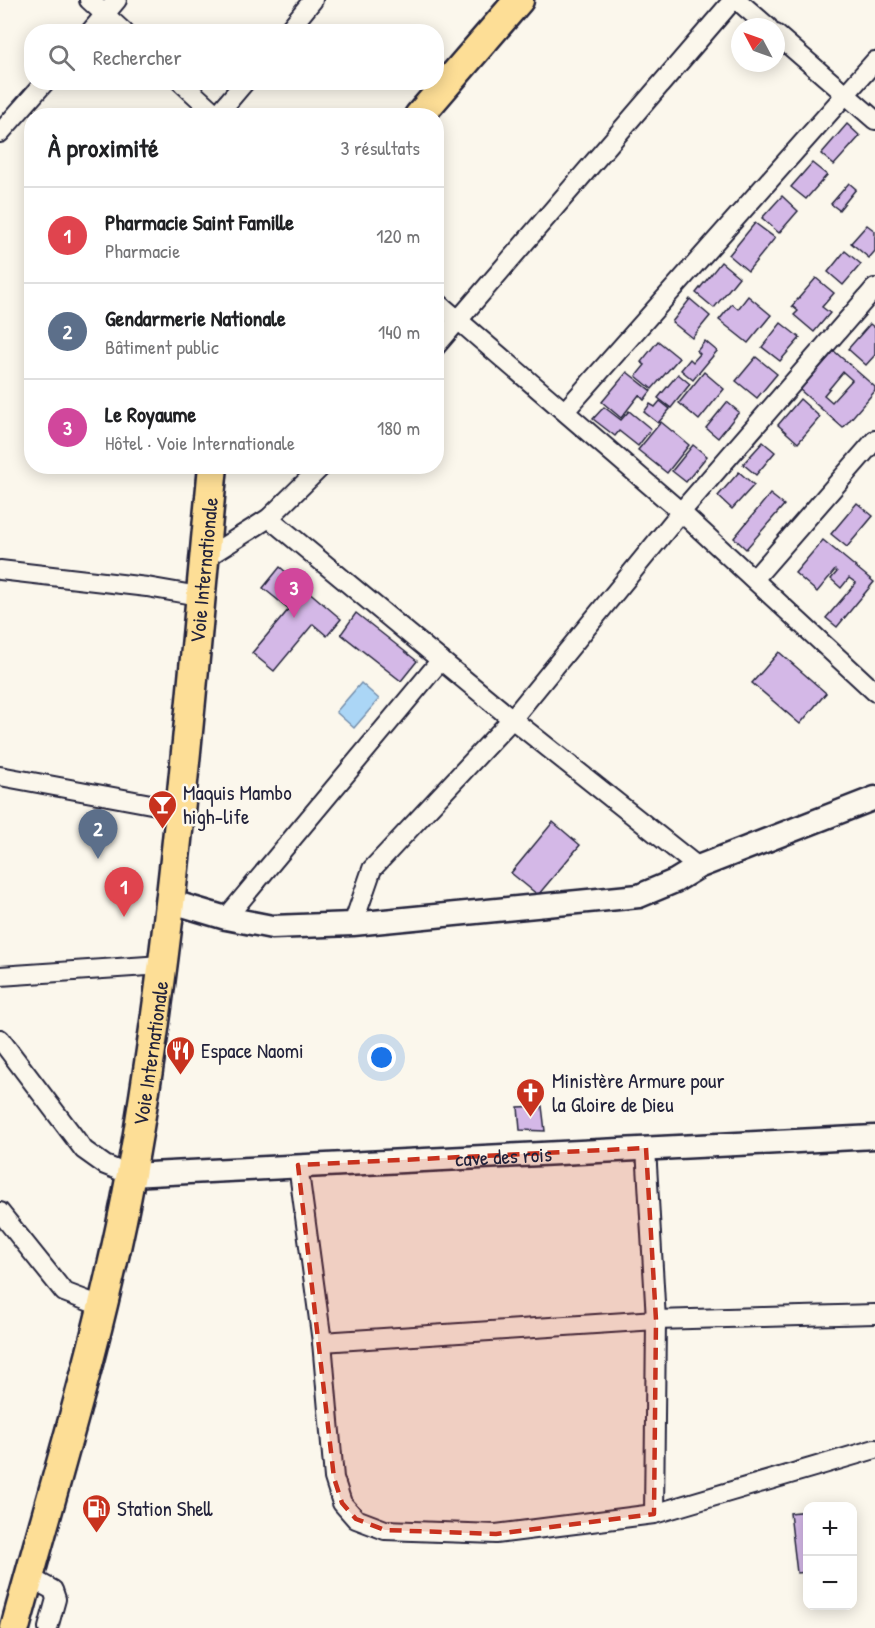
<!DOCTYPE html>
<html lang="fr">
<meta charset="utf-8">
<style>
body{margin:0;font-family:"Patrick Hand",sans-serif;background:#f2f2f2;color:#202124}
.controls{position:absolute;right:18px;bottom:18px;display:grid;overflow:hidden;border-radius:12px;box-shadow:0 3px 15px #0003}
.controls button{width:54px;height:54px;display:grid;place-items:center;padding:0;border:0;border-bottom:2px solid #e0e0e0;background:#fff;color:#202124;font:30px sans-serif}
.compass{position:absolute;left:731px;top:18px;width:54px;height:54px;border-radius:50%;background:#fff;box-shadow:0 3px 15px #0003;rotate:311deg}
.you{position:absolute;left:382px;top:1058px;width:21px;height:21px;margin:-15px;border:4px solid #fff;border-radius:50%;background:#1a73e8;box-shadow:0 0 0 9px #1a73e833}
.badge{display:grid;place-items:center;width:39px;height:39px;border-radius:50%;background:#c8321e;color:#fff;font-size:20px;font-weight:700}
.pin{position:absolute;translate:-50% -50px;filter:drop-shadow(0 2px 3px #0008)}
.pin::after{content:'';position:absolute;top:32px;width:21px;height:18px;background:inherit;clip-path:polygon(0 0,100% 0,50% 100%)}
.list{margin:0;padding:0;list-style:none}
h2{display:flex;justify-content:space-between;align-items:center;height:78px;margin:0;padding:0 24px;font-size:26px}
h2 small{font-size:20px;font-weight:400;color:#757577}
.list li{display:grid;grid-template-columns:39px 1fr auto;gap:18px;align-items:center;box-sizing:border-box;height:96px;padding:0 24px;border-top:2px solid #e0e0e0}
.list b{display:block;font-size:22px;white-space:nowrap}
.list p{margin:0;font-size:20px;white-space:nowrap;color:#757577}
.list em{font-size:20px;font-style:normal;color:#757577}
.icon{flex:none;width:33px;height:33px;fill:none;stroke:currentColor;stroke-width:2;stroke-linecap:round;stroke-linejoin:round}
.map{position:relative;flex:none;width:875px;height:1628px;overflow:hidden}
.search{position:absolute;background:#fff;box-shadow:0 3px 15px #0003;left:24px;top:24px;width:420px;height:66px;display:flex;align-items:center;gap:15px;box-sizing:border-box;padding:0 21px;border-radius:24px;color:#757577;font-size:22px}
.panel{position:absolute;background:#fff;box-shadow:0 3px 15px #0003;left:24px;top:108px;width:420px;height:366px;border-radius:24px}
.map>svg:first-child{display:block}
.water{fill:#abd6f6;stroke:#748eab;stroke-width:1.5}
.building{fill:#d4b8e7;stroke:#22223b;stroke-width:1.5;fill-rule:evenodd}
.lines{fill:none;stroke-linecap:round;stroke-linejoin:round}
.minor-casing{stroke:#22223b;stroke-width:22}
.tertiary-casing{stroke:#22223b;stroke-width:27}
.primary-casing{stroke:#22223b;stroke-width:33}
.minor{stroke:#fbf7ec;stroke-width:18}
.tertiary{stroke:#fbf7ec;stroke-width:22}
.primary{stroke:#fdde96;stroke-width:28}
.marked{fill:#c8321e;fill-opacity:0.2;stroke:#c8321e;stroke-width:4.5;stroke-dasharray:12 8;stroke-linejoin:round}
.labels{text-anchor:middle;dominant-baseline:central;stroke-width:5;stroke-linejoin:round;paint-order:stroke}
.street-label{font-size:21px;fill:#22223b;stroke:#fbf7ec}
.poi-label{font-size:21px;fill:#22223b;stroke:#fbf7ec;text-anchor:start}
</style>
<div class="map">
<svg width="875" height="1628" viewBox="0 0 875 1628">
<rect width="100%" height="100%" fill="#fbf7ec"/>
<filter id="ink" filterUnits="userSpaceOnUse"><feTurbulence type="fractalNoise" baseFrequency=".0167" numOctaves="2"/><feDisplacementMap in="SourceGraphic" scale="12" xChannelSelector="R" yChannelSelector="G"/><feConvolveMatrix kernelMatrix="1 2 1 2 8 2 1 2 1" color-interpolation-filters="sRGB"/></filter>
<g filter="url(#ink)">
<polygon class="water" points="361,683 379,699 354,728 336,712"/>
<g class="building">
<polygon points="847,124 860,136 834,165 821,154"/>
<polygon points="812,163 827,175 806,199 791,187"/>
<polygon points="849,183 856,189 839,210 831,204"/>
<polygon points="782,196 798,211 779,233 762,218"/>
<polygon points="755,223 775,238 748,271 729,255"/>
<polygon points="867,225 875,231 875,251 869,258 851,243"/>
<polygon points="845,251 861,264 843,285 828,272"/>
<polygon points="721,262 739,277 714,308 696,293"/>
<polygon points="816,278 834,293 822,307 830,313 814,332 794,315 798,311 792,306"/>
<polygon points="748,296 771,315 748,343 719,320 732,304 738,309"/>
<polygon points="690,299 710,316 692,338 672,322"/>
<polygon points="781,323 800,338 780,361 762,347"/>
<polygon points="870,324 875,328 875,355 866,365 848,349"/>
<polygon points="658,341 679,358 652,389 636,376 645,365 641,362"/>
<polygon points="705,341 717,351 693,380 681,370 690,359 693,362 700,354 697,351"/>
<path d="M834,351L875,387V391L843,428L800,390ZM843,372L852,380L832,402L824,395Z"/>
<polygon points="756,357 777,374 757,398 736,381"/>
<polygon points="627,372 651,391 644,400 639,395 621,418 602,402"/>
<polygon points="704,372 724,389 699,420 679,403"/>
<polygon points="678,374 690,384 671,408 658,398"/>
<polygon points="800,399 820,417 798,443 778,425"/>
<polygon points="660,401 670,409 658,423 644,412 650,404 655,407"/>
<polygon points="727,402 739,412 718,438 706,428"/>
<polygon points="604,407 621,420 629,411 651,429 638,446 619,431 615,436 593,419"/>
<polygon points="661,422 689,445 667,473 638,450"/>
<polygon points="763,442 775,452 756,475 743,464"/>
<polygon points="693,445 707,456 686,482 672,471"/>
<polygon points="739,472 754,485 732,509 718,496"/>
<polygon points="770,494 784,505 746,549 734,538"/>
<polygon points="857,503 873,516 847,547 831,534"/>
<polygon points="823,540 874,582 837,627 826,618 856,583 849,578 841,588 831,579 837,572 835,570 817,592 795,573"/>
<polygon points="280,567 341,619 327,636 313,624 274,671 252,653 289,609 263,588"/>
<polygon points="356,613 417,661 401,681 341,634"/>
<polygon points="779,652 826,693 800,724 752,683"/>
<polygon points="553,822 580,845 538,895 511,873"/>
<polygon points="542,1106 545,1131 520,1130 518,1107"/>
<polygon points="808,1511 808,1572 797,1573 790,1513"/>
</g>
<g class="lines">
<defs>
<g id="minor">
<polyline points="89,0 124,32"/>
<polyline points="737,0 768,27"/>
<polyline points="90,32 117,0"/>
<polyline points="287,32 313,0"/>
<polyline points="776,34 875,120"/>
<polyline points="181,82 217,115 245,82"/>
<polyline points="0,133 45,82"/>
<polyline points="436,301 681,512 875,692"/>
<polyline points="436,346 733,0"/>
<polyline points="565,411 875,61"/>
<polyline points="269,518 512,719 698,867"/>
<polyline points="204,559 269,518 322,466"/>
<polyline points="0,570 147,587 199,596"/>
<polyline points="755,578 875,440"/>
<polyline points="0,776 178,809"/>
<polyline points="226,918 441,660"/>
<polyline points="353,924 372,869 512,719 681,512 875,288"/>
<polyline points="0,976 162,965"/>
<polyline points="0,1039 84,1150 105,1165 130,1175"/>
<polyline points="646,1148 656,1320 654,1514"/>
<polyline points="298,1165 322,1342 334,1478 342,1503 356,1519 385,1530 496,1534 654,1514 875,1449"/>
<polyline points="0,1212 64,1292 101,1306"/>
<polyline points="322,1342 656,1320 875,1314"/>
<polyline points="29,1577 53,1590 56,1599 48,1628"/>
</g>
<g id="tertiary">
<polyline points="169,901 226,918 272,927 353,924 639,896 675,881 698,867 875,798"/>
<path id="s1" d="M130,1175L875,1137"/>
</g>
<g id="primary">
<polyline points="419,116 519,0"/>
<path id="s2" d="M15,1628C56,1478 103,1327 131,1174C173,940 190,702 213,466"/>
</g>
</defs>
<use href="#minor" class="minor-casing"/>
<use href="#tertiary" class="tertiary-casing"/>
<use href="#primary" class="primary-casing"/>
<use href="#minor" class="minor"/>
<use href="#tertiary" class="tertiary"/>
<use href="#primary" class="primary"/>
</g>
</g>
<path class="marked" d="M646,1148L656,1320L654,1514L496,1534L385,1530L356,1519L342,1503L334,1478L298,1165Z"/>
<defs>
<symbol id="bar-pin" viewBox="-11 -11 22 30"><path d="M0 17L-7.5 6A9.5 9.5 0 1 1 7.5 6Z" fill="#c8321e" stroke="#fbf7ec"/><path d="M-6-5H6L.8 .8V4.5H3.5V6h-7V4.5H-.8V.8Z" fill="#fff"/></symbol>
<symbol id="restaurant-pin" viewBox="-11 -11 22 30"><path d="M0 17L-7.5 6A9.5 9.5 0 1 1 7.5 6Z" fill="#c8321e" stroke="#fbf7ec"/><path d="M-5-6h1v4h1v-4h1v4h1v-4h1v5L-1.5 .5V6h-2V.5L-5-1ZM5-6V6H3V1.5H1.5Q1.5-4 5-6Z" fill="#fff"/></symbol>
<symbol id="church-pin" viewBox="-11 -11 22 30"><path d="M0 17L-7.5 6A9.5 9.5 0 1 1 7.5 6Z" fill="#c8321e" stroke="#fbf7ec"/><path d="M-1.2-6h2.4v3.5h3.3v2.4h-3.3V6h-2.4V-.1h-3.3v-2.4h3.3Z" fill="#fff"/></symbol>
<symbol id="fuel-pin" viewBox="-11 -11 22 30"><path d="M0 17L-7.5 6A9.5 9.5 0 1 1 7.5 6Z" fill="#c8321e" stroke="#fbf7ec"/><path d="M-5.5-6h7V0h2V4h1.3V-2.5L3-4.5l.8-.8L6-3V5H2.5V1h-1V6h-7ZM-4.2-4.7v3.2H.2V-4.7Z" fill="#fff"/></symbol>
</defs>
<g fill-rule="evenodd">
<use href="#bar-pin" x="146" y="788" width="33" height="45"/>
<use href="#restaurant-pin" x="164" y="1034" width="33" height="45"/>
<use href="#church-pin" x="514" y="1076" width="33" height="45"/>
<use href="#fuel-pin" x="80" y="1492" width="33" height="45"/>
</g>
<g class="labels">
<g class="street-label">
<text stroke="none"><textPath href="#s2" startOffset="1077">Voie Internationale</textPath></text>
<text stroke="none"><textPath href="#s2" startOffset="591">Voie Internationale</textPath></text>
<text stroke="none"><textPath href="#s1" startOffset="374">cave des rois</textPath></text>
</g>
<g class="poi-label">
<text x="183" y="792">Maquis Mambo<tspan x="183" dy="24">high-life</tspan></text>
<text x="201" y="1050">Espace Naomi</text>
<text x="552" y="1080">Ministère Armure pour<tspan x="552" dy="24">la Gloire de Dieu</tspan></text>
<text x="117" y="1508">Station Shell</text>
</g>
</g>
</svg>
<div class="controls">
<button>+</button>
<button>−</button>
</div>
<svg class="compass" viewBox="-18 -18 36 36"><path d="M0-13l5 13h-10z" fill="#e53935"/><path d="M0 13l5-13h-10z" fill="#757577"/></svg>
<div class="you"></div>
<div class="pin badge" style="left:124px;top:917px;background:#e0444e">1</div>
<div class="pin badge" style="left:98px;top:859px;background:#5c6f8a">2</div>
<div class="pin badge" style="left:294px;top:618px;background:#d1479c">3</div>
<div class="search"><svg class="icon" aria-label="search" viewBox="0 0 24 24"><circle cx="10" cy="10" r="6"/><path d="M15 15l6 6"/></svg>Rechercher</div>
<section class="panel">
<h2>À proximité<small>3 résultats</small></h2>
<ul class="list">
<li><span class="badge" style="background:#e0444e">1</span><div><b>Pharmacie Saint Famille</b><p>Pharmacie</p></div><em>120 m</em></li>
<li><span class="badge" style="background:#5c6f8a">2</span><div><b>Gendarmerie Nationale</b><p>Bâtiment public</p></div><em>140 m</em></li>
<li><span class="badge" style="background:#d1479c">3</span><div><b>Le Royaume</b><p>Hôtel · Voie Internationale</p></div><em>180 m</em></li>
</ul>
</section>
</div>
